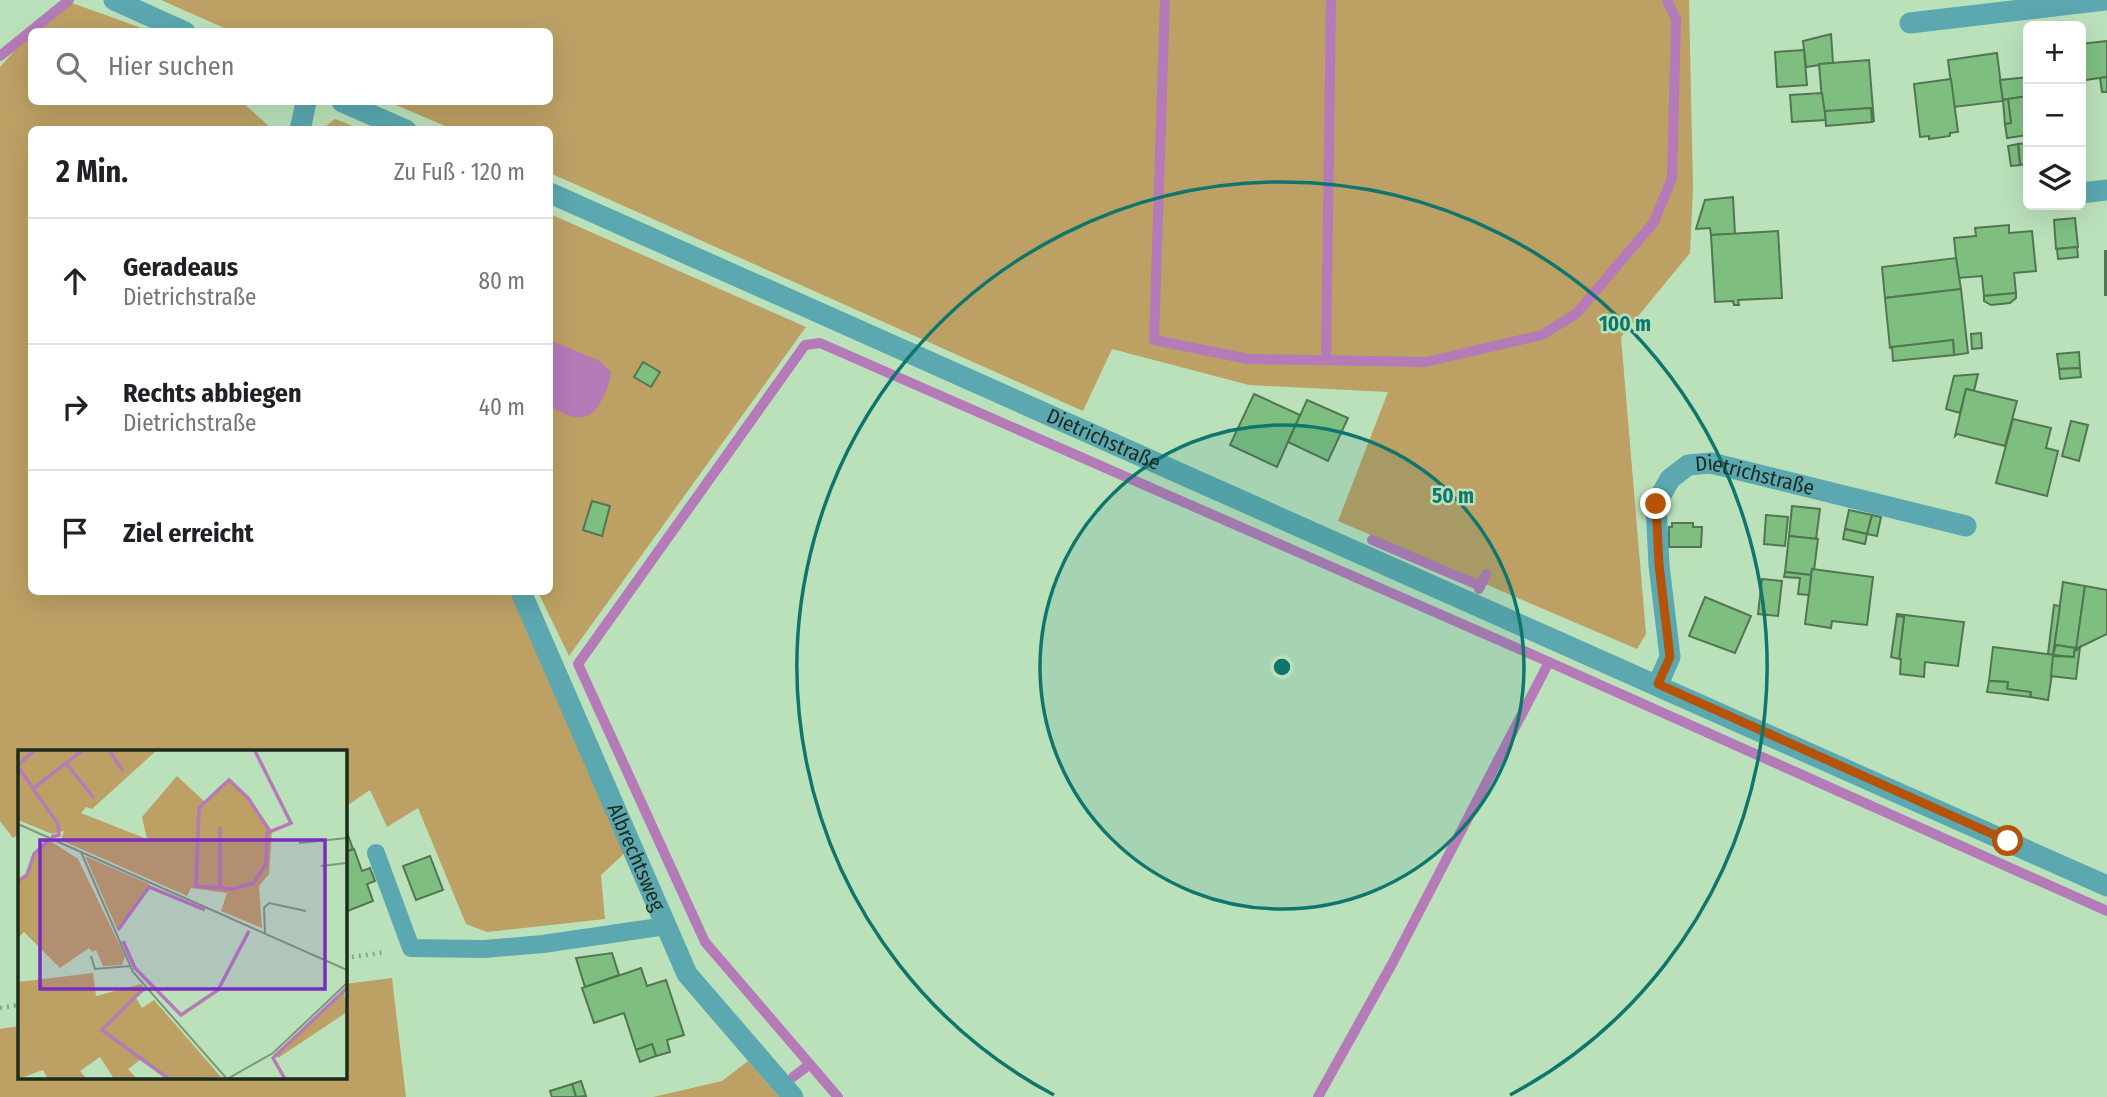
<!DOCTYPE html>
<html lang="de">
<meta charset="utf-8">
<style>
body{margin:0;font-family:"Fira Sans Condensed",sans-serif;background:#f2f2f2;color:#202124}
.controls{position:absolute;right:21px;top:21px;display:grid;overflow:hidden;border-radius:10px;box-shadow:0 7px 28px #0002}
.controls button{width:63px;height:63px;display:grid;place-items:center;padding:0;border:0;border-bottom:2px solid #e0e0e0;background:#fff;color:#202124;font:35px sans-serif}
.stop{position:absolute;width:21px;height:21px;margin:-16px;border:5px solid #b45309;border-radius:50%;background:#fff}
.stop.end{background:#b45309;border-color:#fff;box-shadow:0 2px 7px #0008}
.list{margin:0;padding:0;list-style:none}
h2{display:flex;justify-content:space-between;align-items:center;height:91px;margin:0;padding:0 28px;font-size:30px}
h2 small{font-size:23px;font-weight:400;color:#757577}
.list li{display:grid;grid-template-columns:46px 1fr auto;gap:21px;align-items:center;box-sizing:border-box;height:126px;padding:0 28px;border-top:2px solid #e0e0e0}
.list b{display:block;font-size:26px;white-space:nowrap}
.list p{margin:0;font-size:23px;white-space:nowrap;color:#757577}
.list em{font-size:23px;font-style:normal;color:#757577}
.icon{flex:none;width:38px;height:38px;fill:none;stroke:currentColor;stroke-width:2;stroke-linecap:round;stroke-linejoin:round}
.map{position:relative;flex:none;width:2107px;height:1097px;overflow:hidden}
.search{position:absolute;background:#fff;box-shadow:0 7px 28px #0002;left:28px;top:28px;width:525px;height:77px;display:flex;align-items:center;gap:18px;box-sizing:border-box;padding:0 24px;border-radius:10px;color:#757577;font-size:26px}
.panel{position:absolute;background:#fff;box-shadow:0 7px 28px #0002;left:28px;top:126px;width:525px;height:469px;border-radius:10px}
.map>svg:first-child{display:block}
.green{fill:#bda064}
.water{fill:#b57ab8}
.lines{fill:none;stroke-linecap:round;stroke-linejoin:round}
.stream{stroke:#b57ab8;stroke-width:10}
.building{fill:#7ebf80;stroke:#527553;stroke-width:2}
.path{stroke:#88a688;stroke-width:4.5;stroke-dasharray:2 5;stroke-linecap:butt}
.lane{stroke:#5ba8b0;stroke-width:18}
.street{stroke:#5ba8b0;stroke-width:21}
.route{stroke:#b45309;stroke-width:9}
.ring{fill:none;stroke:#0f766e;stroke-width:3.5}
.labels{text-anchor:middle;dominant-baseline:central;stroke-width:5;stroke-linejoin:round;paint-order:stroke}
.street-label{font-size:21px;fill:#1d2b1d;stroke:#bbe1bb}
.inset-river{fill:none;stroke:#b57ab8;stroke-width:3.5}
.inset-road{fill:none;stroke:#7c987c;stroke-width:2}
.view{fill:#7b2cbf;fill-opacity:0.15;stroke:#7b2cbf;stroke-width:3.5}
.inset-edge{fill:none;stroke:#1d2b1d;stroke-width:3.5}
.centre{fill:#0f766e;stroke:#bbe1bb;stroke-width:3.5}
.ring-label{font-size:21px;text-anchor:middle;font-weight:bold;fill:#0f766e;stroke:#bbe1bb;stroke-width:5;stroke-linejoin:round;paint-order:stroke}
</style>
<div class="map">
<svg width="2107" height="1097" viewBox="0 0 2107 1097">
<rect width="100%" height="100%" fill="#bbe1bb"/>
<g class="green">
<polygon points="161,0 1689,0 1693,189 1690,253 1621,337 1646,634 1637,649 1338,521 1388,392 1249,385 1112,349 1083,411 550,173 550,130 452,129 389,102 550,102 550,32 231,31"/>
<polygon points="72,3 150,31 38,31"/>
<polygon points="31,36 32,102 242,102 272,129 32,130 32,592 511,592 627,851 601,875 605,919 487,932 466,924 418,808 387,827 370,790 345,807 345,752 19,752 19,834 13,838 0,821 0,67 15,50"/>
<polygon points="335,119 360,129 322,129"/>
<polygon points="550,214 806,327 569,656 538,592 550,592"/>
<polygon points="392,978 406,1097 0,1097 0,1029 19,1026 19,1078 345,1078 345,984"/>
<polygon points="748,1061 779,1097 653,1097 722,1081"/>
</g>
<path class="water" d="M552,341L600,361L611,372C610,383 607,390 602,399C589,427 570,418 550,406V342Z"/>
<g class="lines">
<g class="stream">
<polyline points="1165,0 1154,340 1248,359 1426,362 1542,335 1577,313 1654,222 1672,178 1676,19 1667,0"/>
<polyline points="0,56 69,0"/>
<polyline points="1326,360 1331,0"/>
<polyline points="1372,540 1480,586"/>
<polyline points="1479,589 1486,574"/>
<polyline points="793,1077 809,1065"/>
<polyline points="838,1097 705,942 578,664 805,345 820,343 1549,662 2107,911"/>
<polyline points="1318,1097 1392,964 1549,662"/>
</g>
</g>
<g class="building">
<polygon points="1831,34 1833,63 1806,67 1803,41"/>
<polygon points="2107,41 2107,77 2085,80 2081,44"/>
<polygon points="2081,44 2085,75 2081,76"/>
<polygon points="1804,50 1807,85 1777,87 1775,52"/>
<polygon points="1997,53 2003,101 1954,107 1948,60"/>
<polygon points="1869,60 1874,122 1871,108 1823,112 1819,64"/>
<polygon points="2028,77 2028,96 2003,100 2000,80"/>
<polygon points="2107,77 2107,92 2102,92 2100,78"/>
<polygon points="1951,79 1958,132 1950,133 1950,136 1929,139 1929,136 1920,137 1914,84"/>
<polygon points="1822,93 1826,120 1792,122 1790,95"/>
<polygon points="2028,96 2028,135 2007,138 2005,124 2011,123 2008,99"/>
<polygon points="2008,99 2011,123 2005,124 2003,100"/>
<polygon points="1871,108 1872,122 1826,126 1825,111"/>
<polygon points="2028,143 2028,171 2025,171 2025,164 2020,165 2018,144"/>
<polygon points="2018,144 2020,165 2011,166 2008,146"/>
<polygon points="1733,197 1735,234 1711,235 1710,228 1696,229 1705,200"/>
<polygon points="2075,218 2078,247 2056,249 2054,220"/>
<polygon points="2009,225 2009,233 2032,231 2036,271 2014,273 2016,293 1984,296 1982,276 1958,278 1954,238 1976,236 1975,228"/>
<polygon points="1778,231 1782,298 1738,300 1739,305 1734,305 1733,301 1715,302 1711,235"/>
<polygon points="2077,247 2078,257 2058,259 2057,249"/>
<rect x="2105" y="251" width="2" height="44"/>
<polygon points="1956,258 1961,289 1885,298 1882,267"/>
<polygon points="1961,289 1968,353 1954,355 1953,340 1890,348 1885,298"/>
<polygon points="2016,293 2016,298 2010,303 1991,305 1984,301 1984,296"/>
<polygon points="1981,333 1982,348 1972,349 1971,334"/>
<polygon points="1953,340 1954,355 1893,361 1892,347"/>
<polygon points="2079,352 2080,368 2059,369 2057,354"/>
<polygon points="643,362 660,372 651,387 634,377"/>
<polygon points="2080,368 2081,377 2060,379 2059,369"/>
<polygon points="1978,374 1974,391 1966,389 1960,413 1946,409 1954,376"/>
<polygon points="1966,389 2017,401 2005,446 1957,434 1955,436"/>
<polygon points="1254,394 1300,415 1277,467 1230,445"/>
<polygon points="1307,400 1348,418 1328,461 1288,442"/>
<polygon points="2013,419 2051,428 2046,448 2058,451 2047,496 1996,483"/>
<polygon points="2071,421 2088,425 2079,461 2062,456"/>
<polygon points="592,501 610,506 602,536 583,530"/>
<polygon points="1792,506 1820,509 1816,539 1789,536"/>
<polygon points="1849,510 1872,515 1867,534 1845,529"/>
<polygon points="1766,515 1788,517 1785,546 1764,544"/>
<polygon points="1872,515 1881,517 1877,536 1867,534"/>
<polygon points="1672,523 1693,523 1693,527 1702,527 1701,547 1669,547 1669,527 1672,527"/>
<polygon points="1845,529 1867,534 1865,544 1843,539"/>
<polygon points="1789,536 1818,539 1814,570 1812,569 1811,575 1785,572"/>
<polygon points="1812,569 1873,577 1867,625 1832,621 1831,628 1805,624"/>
<polygon points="1785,572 1811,575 1809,595 1798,594 1800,578 1784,577"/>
<polygon points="1762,579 1782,581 1778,616 1758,614"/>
<polygon points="2063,582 2085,586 2076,652 2075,648 2056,645 2054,648"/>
<polygon points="2085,586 2107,590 2107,634 2076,649"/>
<polygon points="1705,597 1751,616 1735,653 1689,636"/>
<polygon points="2054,605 2060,606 2053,655 2048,654"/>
<polygon points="1897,614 1964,622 1958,666 1925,662 1924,677 1900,674 1901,659 1899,659 1904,617 1897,616"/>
<polygon points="1897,614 1897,616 1904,617 1899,659 1891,657"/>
<polygon points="2056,645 2075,648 2074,657 2053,655"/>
<polygon points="1993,647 2055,655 2048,700 2030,697 2031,692 2007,689 2008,682 1989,681"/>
<polygon points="2080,647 2076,679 2051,676 2053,656 2074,657 2074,652"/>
<polygon points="1989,681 2008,682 2007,689 2031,692 2030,697 1987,692"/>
<polygon points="346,830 353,849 345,852 345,831"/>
<polygon points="354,849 362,871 370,868 375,881 367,884 373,901 345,912 345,852"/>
<polygon points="430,856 443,890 416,900 403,866"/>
<polygon points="612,953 619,975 585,987 576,958"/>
<polygon points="641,968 647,986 666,980 684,1035 667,1040 670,1052 656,1056 652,1044 636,1050 624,1013 594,1023 582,988"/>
<polygon points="652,1044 656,1056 640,1062 636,1050"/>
<polygon points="581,1081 586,1096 576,1097 572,1084"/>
<polygon points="572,1084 576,1097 552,1097 550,1091"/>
</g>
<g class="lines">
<g class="path">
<polyline points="345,958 386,952"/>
<polyline points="0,1008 19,1005"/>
</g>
<polyline class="lane" points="376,853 411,948 484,949 543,944 666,926"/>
<g class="street">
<polyline points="114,0 185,32"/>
<polyline points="1910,23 2105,0"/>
<polyline points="342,102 406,130"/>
<polyline points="300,130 306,102"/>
<path id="s1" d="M550,193L2107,886"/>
<polyline points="2081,193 2107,190"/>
<path id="s2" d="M521,592L687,974L793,1097"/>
<path id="s3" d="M1658,684L1670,657L1659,565L1656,504L1670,479L1688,465L1711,463L1966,526"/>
</g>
</g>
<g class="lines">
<polyline class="route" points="1656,504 1659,565 1670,657 1658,684 2008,841"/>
</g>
<circle cx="1282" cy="667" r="242" fill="#0f766e" fill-opacity=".12"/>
<g class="ring">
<circle cx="1282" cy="667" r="242"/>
<path d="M1054 1095A485 485 0 1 1 1510 1095"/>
</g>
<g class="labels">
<g class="street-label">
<text stroke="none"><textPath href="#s1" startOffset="606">Dietrichstraße</textPath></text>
<text stroke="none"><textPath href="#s3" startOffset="303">Dietrichstraße</textPath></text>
<text stroke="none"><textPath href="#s2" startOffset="289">Albrechtsweg</textPath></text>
</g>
</g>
<g transform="translate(18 750)">
<rect width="329" height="329" fill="#bbe1bb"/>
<path d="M0,0H16L2,14L19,0H64L18,36L48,14L75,48L49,13L66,0H91L103,20L92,0H139L74,59L68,57L63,63L129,89L124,67L159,26L188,53L212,31L233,50L254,81L251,124L241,136L244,178L203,161L209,143L173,138L169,146L43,90L46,81L34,84L0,70ZM31,90L60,109L107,206L104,215L85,216L78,200L74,202L71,198L42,218L6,182L0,188V132L9,126L17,105ZM67,106L131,134L99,179ZM75,223L78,246L123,234L128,240L118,248L124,258L136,250L203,327L150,329L122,310L110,319L119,329H96L82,307L62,321L69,329H30L25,320L0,329V232ZM326,242L329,262L260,308L259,306Z" fill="#bda064"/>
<path class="inset-river" d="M91,0L105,21M237,1L273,73L249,83L248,114L236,133L215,139L178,136L181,58L211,30L230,48L251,80M48,13L76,48M0,15L17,0M0,17L40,74L41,85L33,87M16,38L65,0M0,131L9,125L16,104L30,91M202,139V77M100,180L131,137L187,160M105,191L117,218L163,265L200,240L231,181M125,239L84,280L151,329M267,329L255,308L329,238"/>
<path class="inset-road" d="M0,74L329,220M281,93L329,88M63,102L115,222L209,329L255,303L329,233M303,116L329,113M247,183L246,158L251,153L288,161M73,206L77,219L112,216"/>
<path class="view" d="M22,90H307V239H22Z"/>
<rect width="329" height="329" class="inset-edge"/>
</g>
<circle cx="1282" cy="667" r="10" class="centre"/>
<g class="ring-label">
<text x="1625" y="331">100 m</text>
<text x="1453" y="503">50 m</text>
</g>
</svg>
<div class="controls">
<button>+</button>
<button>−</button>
<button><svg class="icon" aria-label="layers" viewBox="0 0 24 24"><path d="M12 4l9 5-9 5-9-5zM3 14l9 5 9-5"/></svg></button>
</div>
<div class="stop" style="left:2008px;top:841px"></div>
<div class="stop end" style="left:1656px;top:504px"></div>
<div class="search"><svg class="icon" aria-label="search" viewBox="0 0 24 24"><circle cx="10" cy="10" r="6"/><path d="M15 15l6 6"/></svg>Hier suchen</div>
<section class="panel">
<h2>2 Min.<small>Zu Fuß · 120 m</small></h2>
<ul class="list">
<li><svg class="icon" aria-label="ahead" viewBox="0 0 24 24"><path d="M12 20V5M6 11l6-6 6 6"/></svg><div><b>Geradeaus</b><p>Dietrichstraße</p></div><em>80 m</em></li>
<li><svg class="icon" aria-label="right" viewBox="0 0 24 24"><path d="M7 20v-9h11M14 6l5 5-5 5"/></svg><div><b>Rechts abbiegen</b><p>Dietrichstraße</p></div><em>40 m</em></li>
<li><svg class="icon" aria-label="arrive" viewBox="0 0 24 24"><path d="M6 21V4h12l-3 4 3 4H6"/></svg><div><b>Ziel erreicht</b></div></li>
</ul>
</section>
</div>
